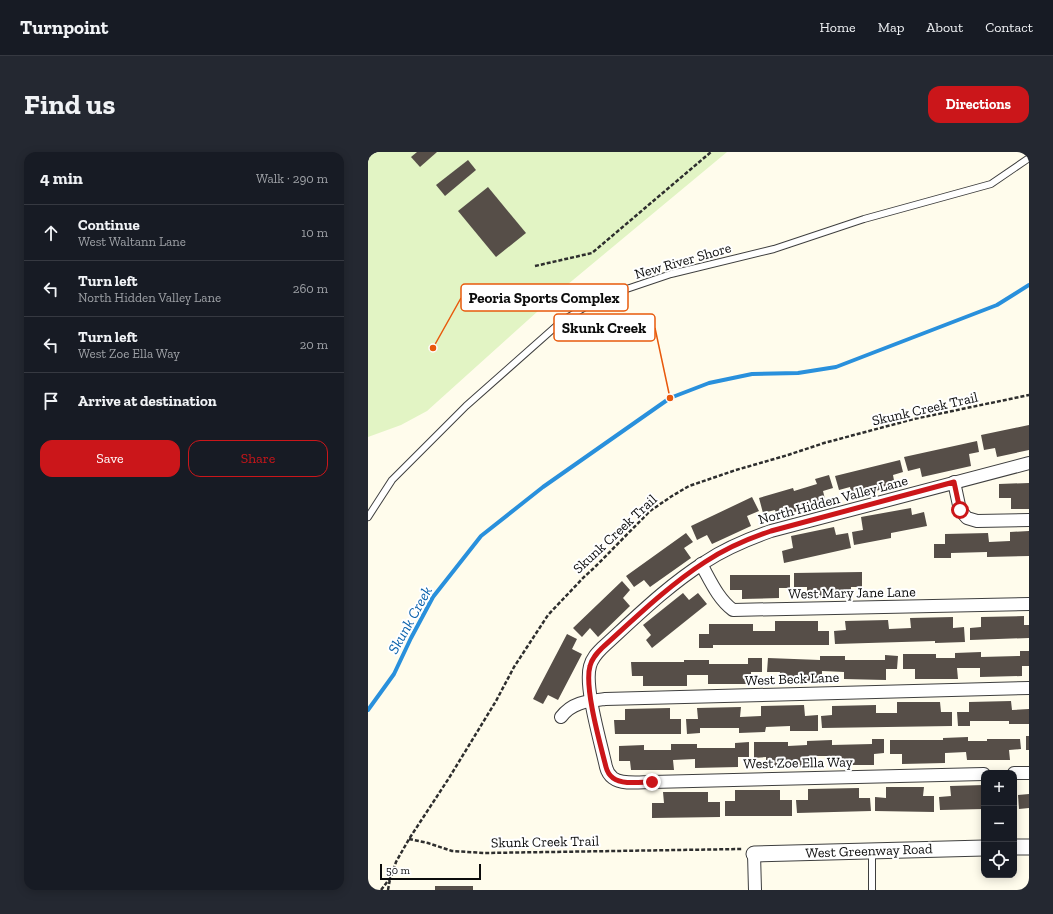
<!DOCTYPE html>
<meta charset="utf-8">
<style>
body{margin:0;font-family:"Zilla Slab",serif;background:#242831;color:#f1f3f6}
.controls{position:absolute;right:12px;bottom:12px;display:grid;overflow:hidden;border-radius:8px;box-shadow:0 2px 10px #0003}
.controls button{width:36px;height:36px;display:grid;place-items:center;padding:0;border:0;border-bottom:1px solid #363941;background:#171b24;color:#f1f3f6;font:20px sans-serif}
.scale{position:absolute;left:12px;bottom:10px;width:101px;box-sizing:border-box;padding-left:4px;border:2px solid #0c0c0c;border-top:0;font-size:11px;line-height:14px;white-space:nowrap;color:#0c0c0c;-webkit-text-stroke:3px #fff;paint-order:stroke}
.stop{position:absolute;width:12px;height:12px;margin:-9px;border:3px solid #cb161a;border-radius:50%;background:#fff}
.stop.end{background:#cb161a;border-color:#fff;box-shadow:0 1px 4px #0008}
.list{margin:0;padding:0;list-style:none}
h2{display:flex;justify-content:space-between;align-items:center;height:52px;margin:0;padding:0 16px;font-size:17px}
h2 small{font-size:13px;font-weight:400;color:#9ea1a6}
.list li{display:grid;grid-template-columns:26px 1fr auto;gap:12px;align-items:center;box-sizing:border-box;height:56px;padding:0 16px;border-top:1px solid #363941}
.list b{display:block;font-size:15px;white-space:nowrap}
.list p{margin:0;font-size:13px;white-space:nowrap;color:#9ea1a6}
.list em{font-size:13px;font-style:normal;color:#9ea1a6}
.actions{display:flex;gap:8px;padding:12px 16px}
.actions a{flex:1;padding:9px 0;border:1px solid #cb161a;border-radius:12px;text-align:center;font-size:14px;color:#cb161a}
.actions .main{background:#cb161a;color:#fff}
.icon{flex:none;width:22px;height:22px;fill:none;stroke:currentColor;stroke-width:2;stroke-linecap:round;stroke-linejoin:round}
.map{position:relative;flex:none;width:661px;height:738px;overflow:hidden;border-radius:12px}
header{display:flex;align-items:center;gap:24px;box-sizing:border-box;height:56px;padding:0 20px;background:#171b24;border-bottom:1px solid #363941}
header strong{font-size:19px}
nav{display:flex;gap:22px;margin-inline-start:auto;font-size:14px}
.intro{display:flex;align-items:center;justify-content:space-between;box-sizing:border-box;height:96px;padding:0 24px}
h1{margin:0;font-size:28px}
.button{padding:10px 18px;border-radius:12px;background:#cb161a;color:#fff;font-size:14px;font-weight:700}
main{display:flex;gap:24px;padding:0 24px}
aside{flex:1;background:#171b24;border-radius:12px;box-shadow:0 2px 10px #0003}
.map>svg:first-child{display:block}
.pitch{fill:#e2f4c4}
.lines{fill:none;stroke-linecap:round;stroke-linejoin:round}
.stream{stroke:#2990dc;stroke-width:4}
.building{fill:#564e48}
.service-casing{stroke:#3f3f3f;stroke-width:8}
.minor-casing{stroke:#3f3f3f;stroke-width:14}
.tertiary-casing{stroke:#3f3f3f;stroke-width:17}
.path{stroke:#2e2e2e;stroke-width:2.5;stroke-dasharray:4 2;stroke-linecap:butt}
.service{stroke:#fff;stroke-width:6}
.minor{stroke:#fff;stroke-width:12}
.tertiary{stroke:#fff;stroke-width:15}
.route{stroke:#cb161a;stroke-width:5}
.labels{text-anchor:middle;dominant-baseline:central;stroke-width:4;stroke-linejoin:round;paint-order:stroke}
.street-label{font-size:14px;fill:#0c0c0c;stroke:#fff}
.water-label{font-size:15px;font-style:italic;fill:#0860ab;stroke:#fff}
.leader{fill:none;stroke:#e8590c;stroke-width:1.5}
.callout-dot{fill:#e8590c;stroke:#fff;stroke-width:1.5}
.callout{fill:#fff;stroke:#e8590c;stroke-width:1.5}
.callout-label{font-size:15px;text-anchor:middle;font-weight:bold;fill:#0c0c0c}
</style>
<header>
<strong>Turnpoint</strong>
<nav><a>Home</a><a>Map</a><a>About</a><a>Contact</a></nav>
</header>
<div class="intro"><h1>Find us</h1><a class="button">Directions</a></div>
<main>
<aside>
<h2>4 min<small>Walk · 290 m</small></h2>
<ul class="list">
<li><svg class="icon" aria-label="ahead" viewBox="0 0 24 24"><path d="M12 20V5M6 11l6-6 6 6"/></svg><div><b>Continue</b><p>West Waltann Lane</p></div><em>10 m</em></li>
<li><svg class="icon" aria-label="left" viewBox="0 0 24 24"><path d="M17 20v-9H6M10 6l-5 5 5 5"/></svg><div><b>Turn left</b><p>North Hidden Valley Lane</p></div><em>260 m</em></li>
<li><svg class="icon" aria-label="left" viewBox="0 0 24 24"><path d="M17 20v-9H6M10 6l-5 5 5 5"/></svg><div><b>Turn left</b><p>West Zoe Ella Way</p></div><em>20 m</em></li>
<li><svg class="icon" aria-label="arrive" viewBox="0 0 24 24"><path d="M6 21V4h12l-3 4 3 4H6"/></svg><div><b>Arrive at destination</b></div></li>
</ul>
<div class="actions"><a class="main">Save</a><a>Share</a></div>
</aside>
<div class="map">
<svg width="661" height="738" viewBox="0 0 661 738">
<rect width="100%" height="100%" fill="#fffcec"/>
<polygon class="pitch" points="0,0 359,0 199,133 59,259 33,273 0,285"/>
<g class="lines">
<polyline class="stream" points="0,558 26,522 43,486 65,445 113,384 175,335 302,246 341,231 384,222 430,221 468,215 629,153 661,133"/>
</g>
<g class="building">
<polygon points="49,0 69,0 52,15 43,5"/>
<polygon points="100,8 108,18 77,44 68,33"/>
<polygon points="120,35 158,81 128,105 90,59"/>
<polygon points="661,273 661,298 629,305 627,296 616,298 613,283"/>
<polygon points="609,289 611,300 601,302 603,314 554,325 552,316 540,319 536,305"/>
<polygon points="532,308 535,320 525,323 527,334 484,345 482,335 471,338 467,324"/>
<polygon points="461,323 465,336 455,339 458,351 409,365 407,358 395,361 391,346 425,336 426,339 449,332 447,327"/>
<polygon points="661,331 661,357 643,357 643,346 631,346 631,332"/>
<polygon points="384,345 391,359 379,364 383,374 344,392 339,383 329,388 323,374"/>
<polygon points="543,356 544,363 556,360 559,374 523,381 523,386 486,393 484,380 495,378 493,365"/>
<polygon points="466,375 468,383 480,381 483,396 416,411 414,399 425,396 423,384"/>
<polygon points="661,379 661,404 619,405 619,400 583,401 583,406 566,406 566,392 577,392 577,382 620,381 621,390 642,389 642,380"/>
<polygon points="318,381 325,390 316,396 323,406 282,435 276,428 266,435 258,424"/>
<polygon points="494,420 494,435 483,435 483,445 439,446 439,435 426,435 426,421"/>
<polygon points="362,423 422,423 422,436 411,436 411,446 374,447 374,438 362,438"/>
<polygon points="254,429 262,438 255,446 262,454 230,485 222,476 214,485 205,476"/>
<polygon points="315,441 321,448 330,441 339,452 284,496 278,488 283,483 275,473"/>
<polygon points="656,464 656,473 661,473 661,486 602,488 602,476 613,475 613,465"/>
<polygon points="585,465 585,476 596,475 597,490 567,491 567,489 467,492 466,479 478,478 477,469 520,468 521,477 543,476 542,466"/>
<polygon points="407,469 450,469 450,479 461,479 461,493 345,493 345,496 331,496 331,482 341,482 341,472 385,472 385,479 407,479"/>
<polygon points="199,482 209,487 204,497 214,502 190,548 180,543 175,552 165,547"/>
<polygon points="652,499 661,499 661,514 654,514 654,524 612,525 612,516 589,516 590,527 547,527 547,517 535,517 535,502 568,502 568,506 587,506 587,501 613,500 613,505 652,504"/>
<polygon points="517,503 530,504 529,517 518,517 518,528 476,527 476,520 454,519 454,531 411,530 412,520 399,520 400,506 452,508 452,504 477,504 477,508 517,508"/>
<polygon points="380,506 394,506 394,520 383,520 383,532 340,532 340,523 319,523 319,534 275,534 275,524 264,524 263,510 316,510 316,508 341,508 341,512 380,512"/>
<polygon points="643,549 644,558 661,557 661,572 641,572 641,569 602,569 602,574 590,574 589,560 601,560 601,550"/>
<polygon points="529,550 572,550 573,560 584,560 584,574 454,576 453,564 464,563 464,554 508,553 508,561 529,561"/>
<polygon points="436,553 437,564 450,563 450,579 422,579 422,574 398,575 397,580 371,581 371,576 332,576 332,581 319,582 318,567 330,567 329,556 373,555 372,565 393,564 393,554"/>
<polygon points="302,556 302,567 313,567 313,582 247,582 246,568 257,568 257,557"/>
<rect x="658" y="584" width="3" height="14"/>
<polygon points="600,585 600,589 619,589 619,587 652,587 653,597 641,598 642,608 599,608 598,600 577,601 577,611 534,612 534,602 522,602 522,588 575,588 575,586"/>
<polygon points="504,587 516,587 516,601 506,602 506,613 462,613 462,604 441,604 441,615 398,615 398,605 386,606 386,590 420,590 420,594 439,593 439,589 464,588 464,593 504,592"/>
<polygon points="381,590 381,605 370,605 370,615 327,616 327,607 305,608 306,618 263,618 262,609 251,609 251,594 276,593 276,598 303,598 303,592 329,592 329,596 367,596 367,591"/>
<polygon points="616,633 616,657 572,658 571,645 583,644 582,634"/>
<polygon points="518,635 556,635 555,644 566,644 566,660 507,659 507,645 518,646"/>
<polygon points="491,636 491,646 502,646 503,659 429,661 428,648 440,648 440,637"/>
<polygon points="367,638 412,638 412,648 424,648 424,664 357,664 357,649 367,649"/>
<polygon points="295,640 340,640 340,650 352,650 352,665 284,666 284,651 296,651"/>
<polygon points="661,642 661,656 651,657 650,643"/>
<rect x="67" y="734" width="38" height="4"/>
</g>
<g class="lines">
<defs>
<g id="service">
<polyline points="0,365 24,328 98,254 194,169 232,146 303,122 406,97 496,67 623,32 661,6"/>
<polyline points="504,699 504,738"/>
</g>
<g id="minor">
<polyline points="586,330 592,358 599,366 609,369 661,368"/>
<path d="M333,412C342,428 350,447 365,458L661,452"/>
<path d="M193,565C204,550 220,549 237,547L661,536"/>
<polyline points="646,621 661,621"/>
<path d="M616,622L284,630C273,630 254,633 245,626C241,623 239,619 238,615C233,591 216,535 222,514C224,506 229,501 234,496C267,466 299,434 337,410C355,398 383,386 403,379L661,311"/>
<polyline points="386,702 387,738"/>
</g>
<g id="tertiary">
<polyline points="646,695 661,695"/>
<polyline points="386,702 616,696"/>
</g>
</defs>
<use href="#service" class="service-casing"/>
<use href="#minor" class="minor-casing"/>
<use href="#tertiary" class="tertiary-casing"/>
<g class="path">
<polyline points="167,114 224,101 343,0"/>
<polyline points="41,687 60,691 84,699 117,701 374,697"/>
<polyline points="13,738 23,725 28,710 41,687 81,626 128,549 146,515 180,463 216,425 227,415 282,359 304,344 321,334 368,318 420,303 456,291 546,267 661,243"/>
<polyline points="20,738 22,727"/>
</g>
<use href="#service" class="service"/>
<use href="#minor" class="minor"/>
<use href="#tertiary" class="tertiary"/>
</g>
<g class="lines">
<path class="route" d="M284,630C273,630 254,633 245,626C241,623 239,619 238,615C232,591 216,535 222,514C224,506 229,501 234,496C266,467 301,433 337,410C355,398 382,386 403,379L586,330L592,358"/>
</g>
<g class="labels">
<g class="street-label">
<text transform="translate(315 109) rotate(-16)">New River Shore</text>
<text transform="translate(557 257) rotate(-13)">Skunk Creek Trail</text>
<text transform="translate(465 348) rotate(-15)">North Hidden Valley Lane</text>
<text transform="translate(247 382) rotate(-43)">Skunk Creek Trail</text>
<text transform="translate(484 441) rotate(-1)">West Mary Jane Lane</text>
<text transform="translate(424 527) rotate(-2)">West Beck Lane</text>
<text transform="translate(430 611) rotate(-1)">West Zoe Ella Way</text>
<text transform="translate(177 690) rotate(-1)">Skunk Creek Trail</text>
<text transform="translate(501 699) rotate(-2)">West Greenway Road</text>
</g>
<g class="water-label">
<text transform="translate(42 468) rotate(-61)">Skunk Creek</text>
</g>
</g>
<path class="leader" d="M65 196L93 146M302 246L287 176"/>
<g class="callout-dot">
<circle cx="65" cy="196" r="4"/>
<circle cx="302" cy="246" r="4"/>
</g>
<g class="callout">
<rect x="93" y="132" width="167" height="27" rx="4"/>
<rect x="186" y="162" width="101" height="27" rx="4"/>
</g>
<g class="callout-label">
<text x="176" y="151">Peoria Sports Complex</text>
<text x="236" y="181">Skunk Creek</text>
</g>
</svg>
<div class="controls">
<button>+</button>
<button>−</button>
<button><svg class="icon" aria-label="locate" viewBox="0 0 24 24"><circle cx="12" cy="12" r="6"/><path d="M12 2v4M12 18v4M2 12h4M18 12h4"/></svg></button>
</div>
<div class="scale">50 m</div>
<div class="stop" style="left:592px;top:358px"></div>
<div class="stop end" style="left:284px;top:630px"></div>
</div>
</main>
